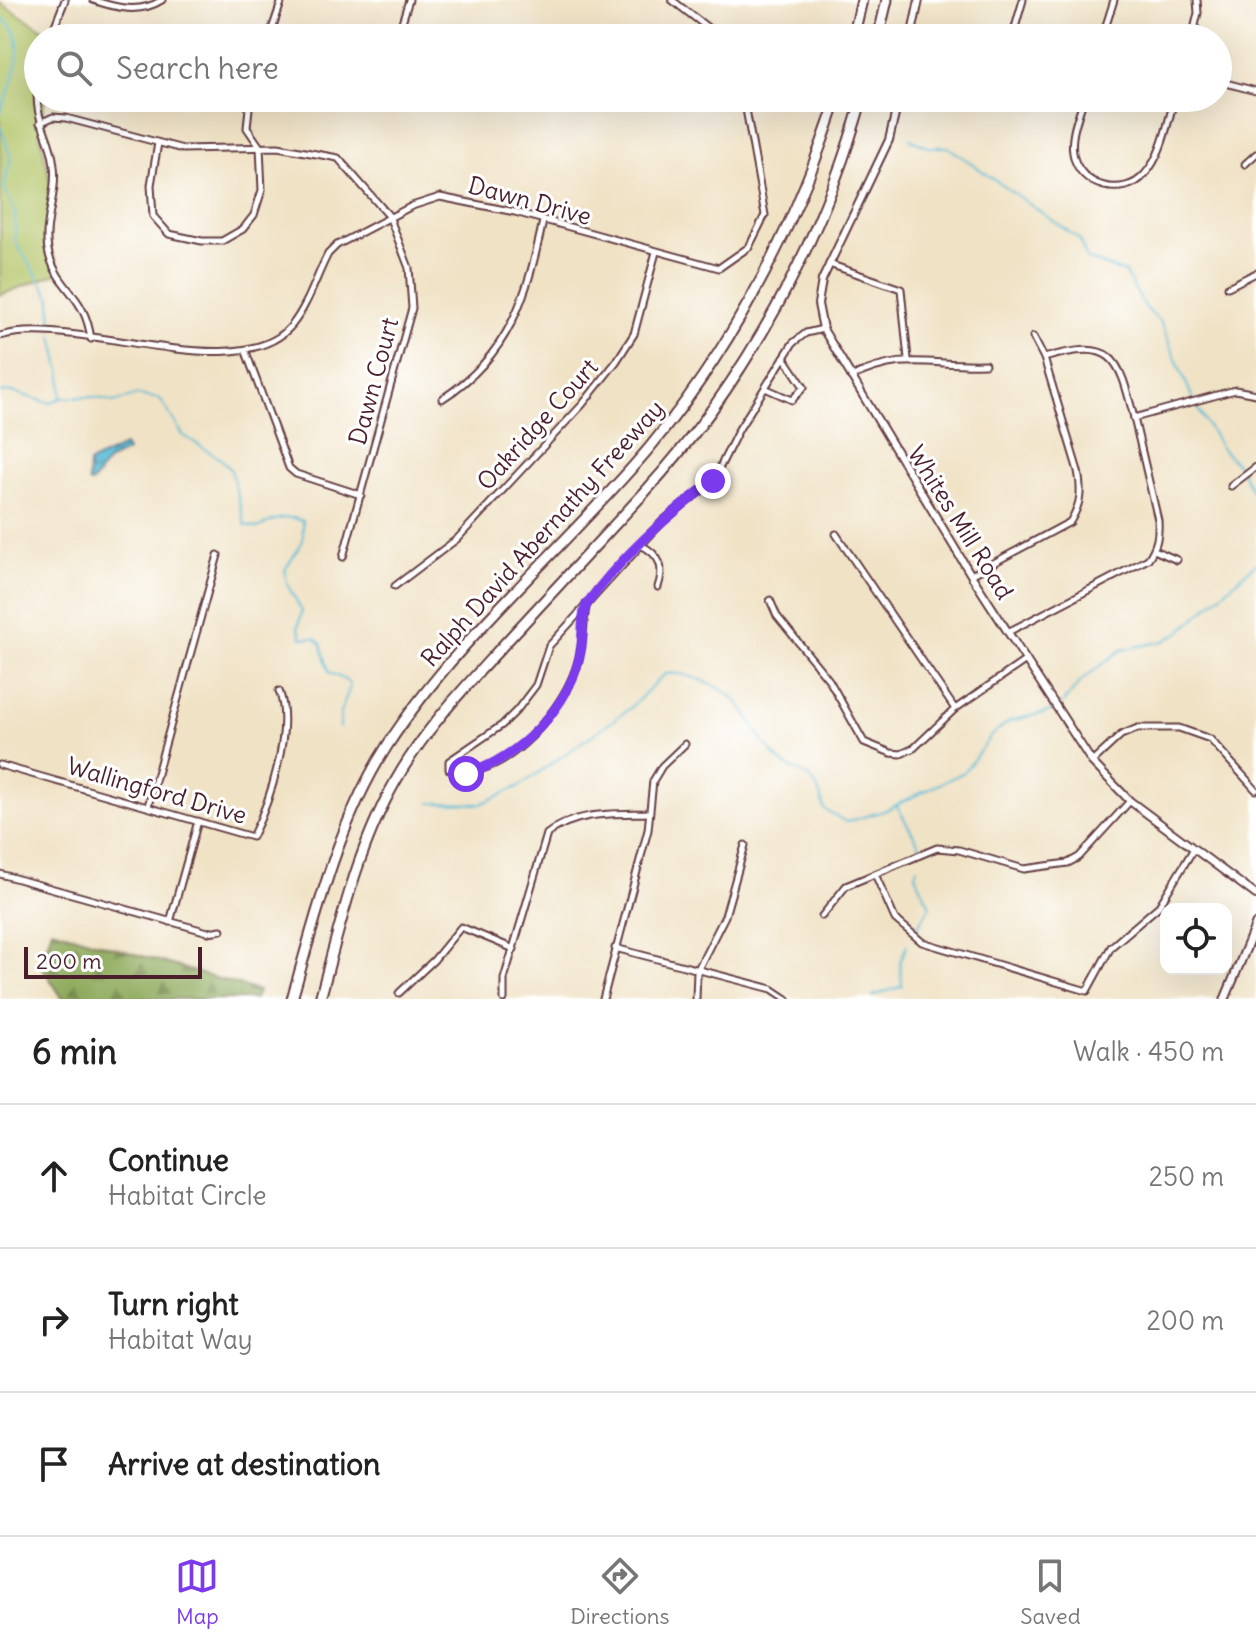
<!DOCTYPE html>
<meta charset="utf-8">
<style>
body{margin:0;font-family:Delius,sans-serif;background:#f2f2f2;color:#222}
.controls{position:absolute;right:24px;bottom:24px;display:grid;overflow:hidden;border-radius:16px;box-shadow:0 8px 32px #0002}
.controls button{width:72px;height:72px;display:grid;place-items:center;padding:0;border:0;border-bottom:2px solid #e0e0e0;background:#fff;color:#222;font:40px sans-serif}
.scale{position:absolute;left:24px;bottom:20px;width:178px;box-sizing:border-box;padding-left:8px;border:4px solid #4a1f2b;border-top:0;font-size:22px;line-height:28px;white-space:nowrap;color:#4a1f2b;-webkit-text-stroke:6px #fff;paint-order:stroke}
.stop{position:absolute;width:24px;height:24px;margin:-18px;border:6px solid #7c3aed;border-radius:50%;background:#fff}
.stop.end{background:#7c3aed;border-color:#fff;box-shadow:0 2px 8px #0008}
.list{margin:0;padding:0;list-style:none}
h2{display:flex;justify-content:space-between;align-items:center;height:104px;margin:0;padding:0 32px;font-size:34px}
h2 small{font-size:26px;font-weight:400;color:#767676}
.list li{display:grid;grid-template-columns:52px 1fr auto;gap:24px;align-items:center;box-sizing:border-box;height:144px;padding:0 32px;border-top:2px solid #e0e0e0}
.list b{display:block;font-size:30px;white-space:nowrap}
.list p{margin:0;font-size:26px;white-space:nowrap;color:#767676}
.list em{font-size:26px;font-style:normal;color:#767676}
.icon{flex:none;width:44px;height:44px;fill:none;stroke:currentColor;stroke-width:2;stroke-linecap:round;stroke-linejoin:round}
.map{position:relative;flex:none;width:1256px;height:999px;overflow:hidden}
.search{position:absolute;background:#fff;box-shadow:0 8px 32px #0002;left:24px;right:24px;top:24px;height:88px;display:flex;align-items:center;gap:20px;box-sizing:border-box;padding:0 28px;border-radius:44px;color:#767676;font-size:30px}
.sheet{height:536px;background:#fff}
nav{display:flex;justify-content:space-around;align-items:center;box-sizing:border-box;height:112px;border-top:2px solid #e0e0e0;background:#fff;font-size:22px;color:#767676}
nav a{display:grid;justify-items:center;gap:4px}
nav .on{color:#7c3aed}
.map>svg:first-child{display:block}
.forest{fill:url(#forest-firs);stroke:#6c6444;stroke-width:2}
.park{fill:#b3c568;stroke:#7e724a;stroke-width:2}
.water{fill:url(#water-ripples);stroke:#506c80;stroke-width:2}
.lines{fill:none;stroke-linecap:round;stroke-linejoin:round}
.stream{stroke:#56b9d4;stroke-width:2}
.minor-casing{stroke:#633c42;stroke-width:9}
.tertiary-casing{stroke:#633c42;stroke-width:10}
.secondary-casing{stroke:#633c42;stroke-width:11}
.motorway-casing{stroke:#633c42;stroke-width:13}
.minor{stroke:#fff;stroke-width:5}
.tertiary{stroke:#fff;stroke-width:6}
.secondary{stroke:#fff;stroke-width:7}
.motorway{stroke:#fff;stroke-width:9}
.route{stroke:#7c3aed;stroke-width:10}
.labels{text-anchor:middle;dominant-baseline:central;stroke-width:6;stroke-linejoin:round;paint-order:stroke}
.street-label{font-size:24px;fill:#4a1f2b;stroke:#fff}
</style>
<div class="map">
<svg width="1256" height="999" viewBox="0 0 1256 999">
<defs>
<pattern id="forest-firs" width="22" height="20" patternUnits="userSpaceOnUse" patternTransform="scale(2)"><rect width="22" height="20" fill="#8eaa5c"/><path d="M5 1l3.5 6h-7zM16 11l3.5 6h-7z" fill="#768a4c"/></pattern>
<pattern id="water-ripples" width="26" height="14" patternUnits="userSpaceOnUse" patternTransform="scale(2)"><rect width="26" height="14" fill="#56b9d4"/><path d="M2 4q2-2 4 0t4 0M15 11q2-2 4 0t4 0" fill="none" stroke="#4996ac"/></pattern>
</defs>
<rect width="100%" height="100%" fill="#fff"/>
<filter id="ink" filterUnits="userSpaceOnUse"><feTurbulence type="fractalNoise" baseFrequency=".0125" numOctaves="2"/><feDisplacementMap in="SourceGraphic" scale="16" xChannelSelector="R" yChannelSelector="G"/><feConvolveMatrix kernelMatrix="1 2 1 2 8 2 1 2 1" color-interpolation-filters="sRGB"/></filter>
<filter id="wash" filterUnits="userSpaceOnUse"><feTurbulence type="fractalNoise" baseFrequency=".006" numOctaves="4" result="noise"/><feDisplacementMap in="SourceGraphic" scale="32" xChannelSelector="R" yChannelSelector="G"/><feGaussianBlur stdDeviation="1.8" result="paint"/><feColorMatrix in="noise" values="0 0 0 0 0 0 0 0 0 0 0 0 0 0 0 0 0 1.4 0 .05"/><feComposite in="paint" operator="in"/></filter>
<g filter="url(#wash)">
<rect width="100%" height="100%" fill="#f0e2c5"/>
<polygon class="forest" points="52,929 258,991 255,999 63,999 41,965"/>
<polygon class="park" points="0,3 53,35 52,38 38,38 38,98 45,98 40,135 52,189 45,237 61,272 0,295"/>
<polygon class="water" points="124,446 127,451 108,461 92,483 88,482 89,463"/>
<g class="lines">
<g class="stream">
<path d="M0,17C35,36 10,86 0,114"/>
<polyline points="0,126 11,157 4,189 15,210 15,241 51,298 52,330"/>
<polyline points="910,139 928,147 948,147 1079,239 1087,259 1125,273 1145,307 1161,323 1195,404 1221,448 1239,466 1256,499"/>
<polyline points="53,336 62,377 61,397"/>
<path d="M0,393L13,392L49,403L61,398L94,397L115,402L137,395L160,399L183,435L222,460L231,470L245,525L258,528C272,519 288,514 303,521V541L285,570L287,584L302,611L298,627L302,638H315L321,644L329,672L347,681L350,687L340,713V728"/>
<polyline points="1061,705 1083,679 1121,650 1164,641 1180,632 1256,563"/>
<path d="M430,803L481,804L520,786L629,709L665,674C678,672 689,676 701,680C752,698 745,724 776,757C798,780 813,762 824,809L846,822L884,811L964,772L991,736L1010,721L1052,711"/>
<polyline points="897,806 920,846"/>
<polyline points="916,930 930,906 915,874 917,868"/>
<polyline points="873,996 902,986 900,962 907,945"/>
</g>
</g>
</g>
<g filter="url(#ink)">
<g class="lines">
<defs>
<g id="minor">
<path d="M93,0C116,8 140,14 162,0"/>
<polyline points="672,0 721,38"/>
<polyline points="54,28 65,0"/>
<polyline points="269,38 282,0"/>
<polyline points="397,38 409,0"/>
<polyline points="1012,38 1023,0"/>
<polyline points="1102,38 1114,0"/>
<polyline points="1192,38 1198,13 1197,0"/>
<polyline points="1218,81 1256,91"/>
<path d="M38,84C33,122 51,133 54,166C58,197 40,228 50,258C61,291 85,295 91,339"/>
<path d="M1084,98C1079,115 1070,135 1073,153C1078,187 1124,199 1145,174C1163,154 1167,123 1175,98"/>
<polyline points="40,123 53,117 66,118 183,149 278,147 338,158 389,216 409,268 412,308 343,557"/>
<polyline points="158,143 151,185 153,216 169,234 202,241 222,241 243,229 254,215 262,190 260,147 247,128 250,98"/>
<polyline points="1245,164 1256,154"/>
<polyline points="829,264 901,289 908,359"/>
<polyline points="1228,287 1256,273"/>
<path d="M0,336C76,314 240,389 292,325C308,305 316,277 328,254L337,245L412,206L440,197L515,212L719,268L749,247L765,215L744,98"/>
<polyline points="1033,337 1044,358"/>
<polyline points="246,352 289,468 296,474 361,495"/>
<path d="M851,377C907,351 928,366 985,364"/>
<polyline points="765,388 792,400 804,387 784,357"/>
<path d="M442,399C510,355 527,296 543,221"/>
<polyline points="1231,486 1256,467"/>
<polyline points="836,534 955,709"/>
<path d="M641,545C660,555 665,567 658,587"/>
<polyline points="1154,550 1177,560"/>
<path d="M971,575L1070,522C1081,504 1082,492 1078,471L1044,358C1113,339 1118,354 1134,418"/>
<polyline points="395,586 457,539 582,405 616,362 634,334 656,252"/>
<polyline points="770,600 777,616 829,680 864,742 891,753 901,754 914,748 955,709 1026,660"/>
<path d="M586,604C583,628 583,654 573,676C555,718 500,785 449,769V761L502,725L517,710L536,685L549,646L663,521L713,481L739,429L793,343L806,333L823,329"/>
<path d="M1008,632L1148,559C1157,546 1159,536 1158,520L1134,418L1235,390L1256,394"/>
<polyline points="1092,762 1121,735 1138,728 1179,728 1210,739 1256,790"/>
<path d="M0,765L252,837C270,802 294,728 279,691"/>
<polyline points="148,806 218,555"/>
<polyline points="0,874 208,932 221,930"/>
<polyline points="875,874 895,919 922,942 1087,991 1111,947 1159,906 1193,850"/>
<polyline points="822,916 846,886 937,848 959,850 1024,869 1068,863 1079,857 1130,801"/>
<polyline points="170,922 198,821"/>
<polyline points="615,948 772,989 787,999"/>
<polyline points="399,993 434,960 461,927 514,949"/>
<path d="M504,999V979L547,834C576,811 613,814 648,813"/>
<polyline points="603,999 648,830 653,781 662,766 685,744"/>
<polyline points="696,999 697,971 725,916 745,845"/>
</g>
<g id="tertiary">
<polyline points="911,38 919,0"/>
<polyline points="899,98 889,140 822,280 818,304 823,329 971,575 1092,762 1130,801 1256,895"/>
</g>
<polyline id="secondary" points="1225,999 1256,924"/>
<g id="motorway">
<polyline points="853,38 862,0"/>
<polyline points="878,38 887,0"/>
<path d="M292,999C317,912 338,823 387,746C457,637 567,546 650,447C735,344 796,225 837,98"/>
<path d="M320,999C340,925 357,849 395,782C425,728 467,685 508,640C553,591 599,542 644,493C745,383 822,242 862,98"/>
</g>
</defs>
<use href="#minor" class="minor-casing"/>
<use href="#tertiary" class="tertiary-casing"/>
<use href="#secondary" class="secondary-casing"/>
<use href="#motorway" class="motorway-casing"/>
<use href="#minor" class="minor"/>
<use href="#tertiary" class="tertiary"/>
<use href="#secondary" class="secondary"/>
<use href="#motorway" class="motorway"/>
</g>
</g>
<g class="lines" filter="url(#ink)">
<path class="route" d="M466,774C518,760 573,704 581,649C584,634 580,613 589,601C623,555 668,515 713,481"/>
</g>
<g class="labels">
<g class="street-label">
<text transform="translate(530 200) rotate(15)">Dawn Drive</text>
<text transform="translate(373 381) rotate(-75)">Dawn Court</text>
<text transform="translate(537 424) rotate(-48)">Oakridge Court</text>
<text transform="translate(961 522) rotate(58)">Whites Mill Road</text>
<text transform="translate(542 533) rotate(-48)">Ralph David Abernathy Freeway</text>
<text transform="translate(157 790) rotate(16)">Wallingford Drive</text>
</g>
</g>
</svg>
<div class="controls">
<button><svg class="icon" aria-label="locate" viewBox="0 0 24 24"><circle cx="12" cy="12" r="6"/><path d="M12 2v4M12 18v4M2 12h4M18 12h4"/></svg></button>
</div>
<div class="scale">200 m</div>
<div class="stop" style="left:466px;top:774px"></div>
<div class="stop end" style="left:713px;top:481px"></div>
<div class="search"><svg class="icon" aria-label="search" viewBox="0 0 24 24"><circle cx="10" cy="10" r="6"/><path d="M15 15l6 6"/></svg>Search here</div>
</div>
<section class="sheet">
<h2>6 min<small>Walk · 450 m</small></h2>
<ul class="list">
<li><svg class="icon" aria-label="ahead" viewBox="0 0 24 24"><path d="M12 20V5M6 11l6-6 6 6"/></svg><div><b>Continue</b><p>Habitat Circle</p></div><em>250 m</em></li>
<li><svg class="icon" aria-label="right" viewBox="0 0 24 24"><path d="M7 20v-9h11M14 6l5 5-5 5"/></svg><div><b>Turn right</b><p>Habitat Way</p></div><em>200 m</em></li>
<li><svg class="icon" aria-label="arrive" viewBox="0 0 24 24"><path d="M6 21V4h12l-3 4 3 4H6"/></svg><div><b>Arrive at destination</b></div></li>
</ul>
</section>
<nav>
<a class="on"><svg class="icon" aria-label="map" viewBox="0 0 24 24"><path d="M3 6l6-2 6 2 6-2v14l-6 2-6-2-6 2zM9 4v14M15 6v14"/></svg>Map</a>
<a><svg class="icon" aria-label="directions" viewBox="0 0 24 24"><path d="M12 3l9 9-9 9-9-9zM9 14v-3h6M13 9l2 2-2 2"/></svg>Directions</a>
<a><svg class="icon" aria-label="saved" viewBox="0 0 24 24"><path d="M7 4h10v16l-5-4-5 4z"/></svg>Saved</a>
</nav>
